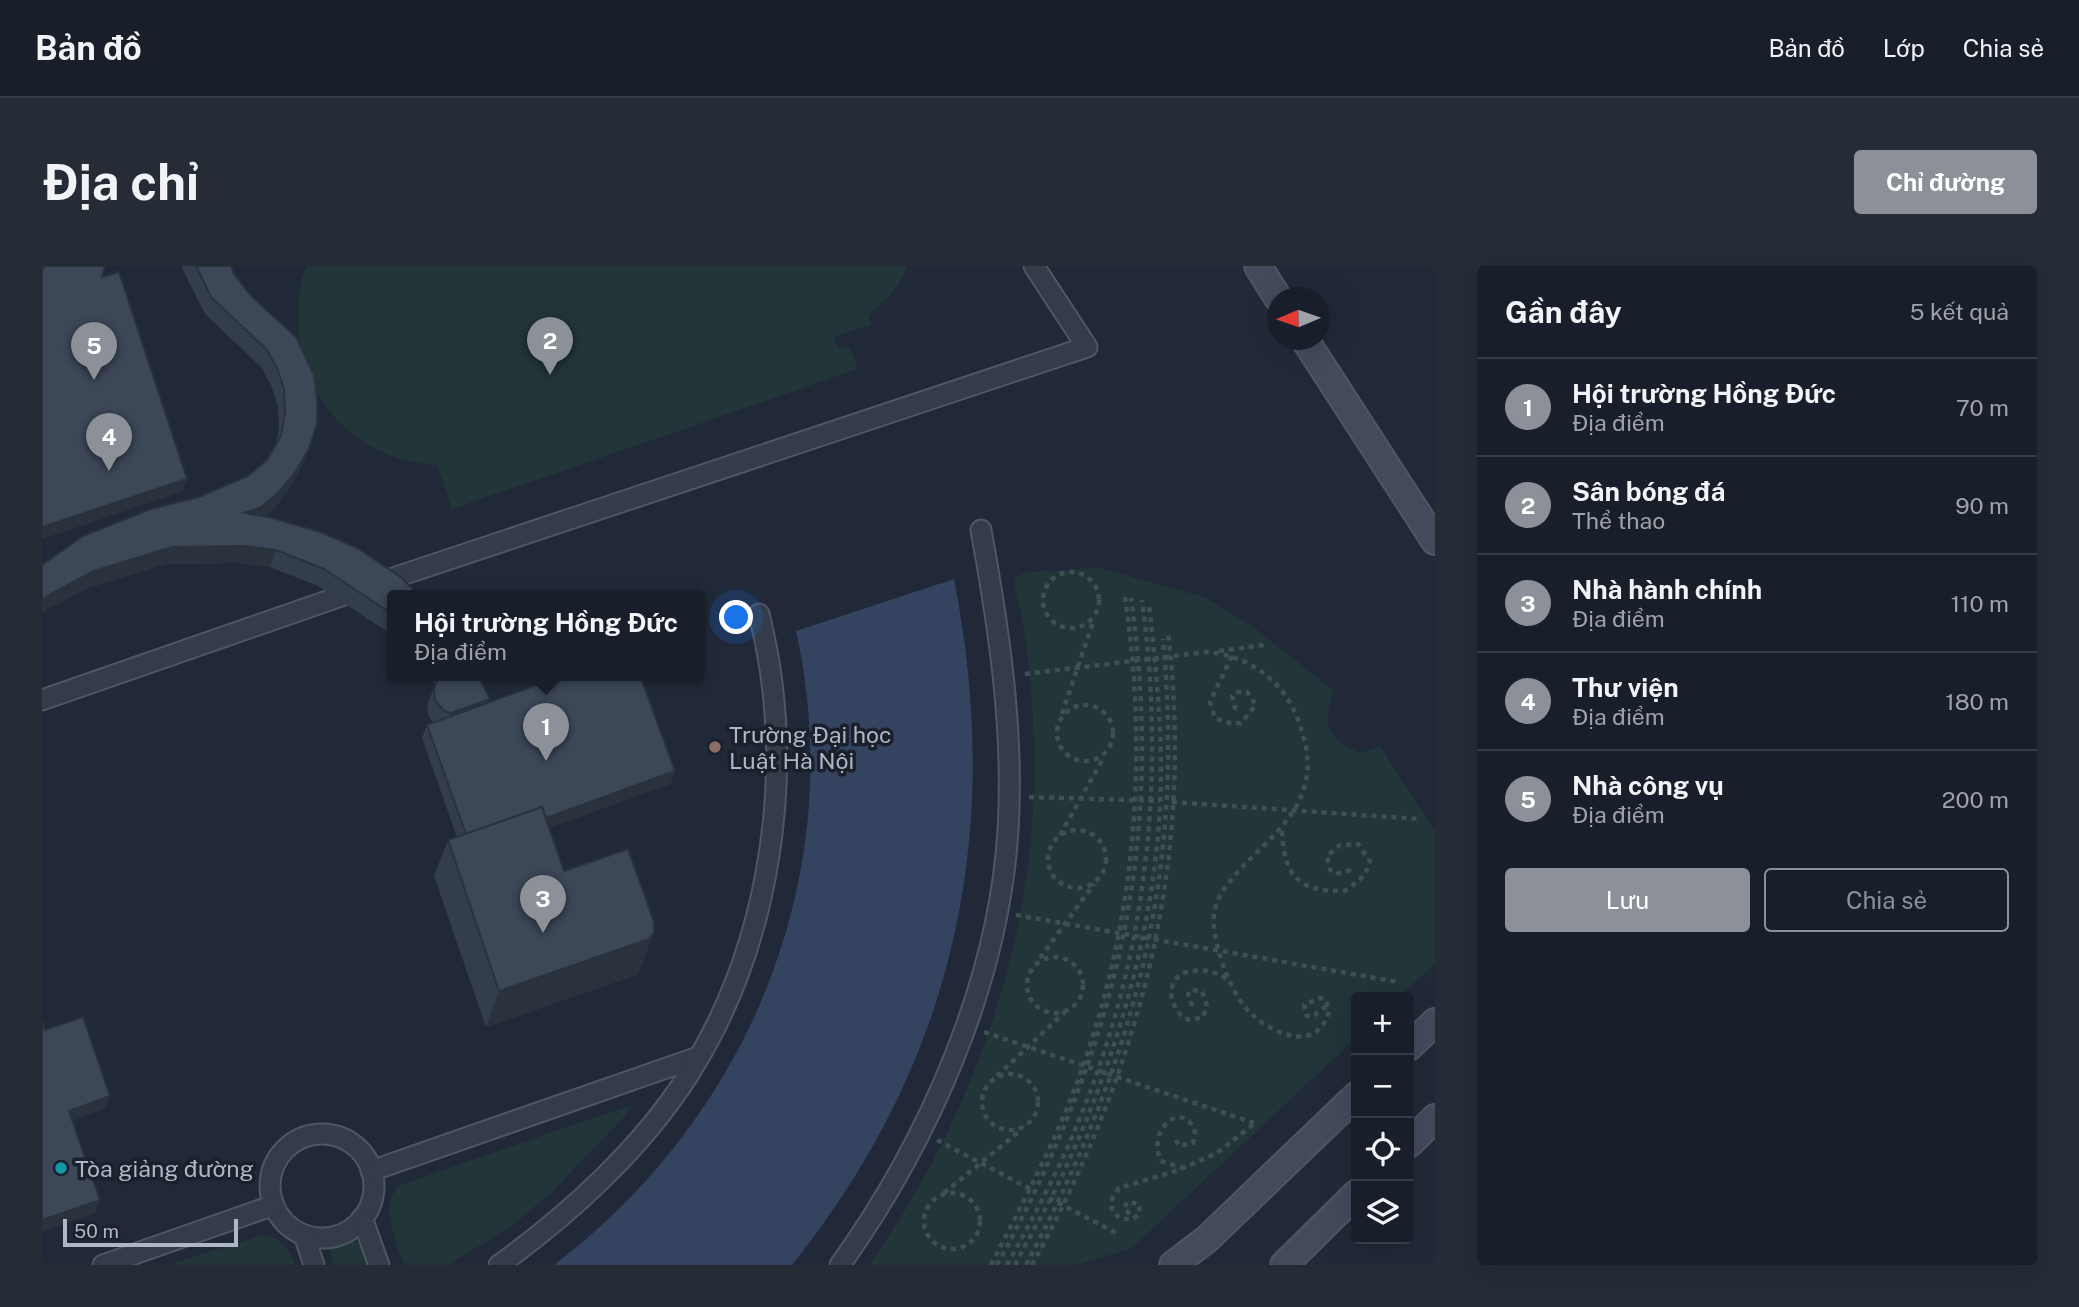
<!DOCTYPE html>
<html lang="vi">
<meta charset="utf-8">
<style>
body{margin:0;font-family:"Public Sans",sans-serif;background:#262c36;color:#f1f3f6}
.controls{position:absolute;right:21px;bottom:21px;display:grid;overflow:hidden;border-radius:7px;box-shadow:0 7px 28px #0002}
.controls button{width:63px;height:63px;display:grid;place-items:center;padding:0;border:0;border-bottom:2px solid #373d47;background:#191f2a;color:#f1f3f6;font:35px sans-serif}
.compass{position:absolute;left:1225px;top:21px;width:63px;height:63px;border-radius:50%;background:#191f2a;box-shadow:0 7px 28px #0002;rotate:268deg}
.scale{position:absolute;left:21px;bottom:18px;width:175px;box-sizing:border-box;padding-left:7px;border:4px solid #afb6c5;border-top:0;font-size:19px;line-height:24px;white-space:nowrap;color:#afb6c5;-webkit-text-stroke:5px #1a212d;paint-order:stroke}
.you{position:absolute;left:695px;top:352px;width:24px;height:24px;margin:-18px;border:5px solid #fff;border-radius:50%;background:#1a73e8;box-shadow:0 0 0 10px #1a73e833}
.badge{display:grid;place-items:center;width:46px;height:46px;border-radius:50%;background:#8c9099;color:#fff;font-size:23px;font-weight:700}
.pin{position:absolute;translate:-50% -58px;filter:drop-shadow(0 2px 4px #0008)}
.pin::after{content:'';position:absolute;top:37px;width:24px;height:21px;background:inherit;clip-path:polygon(0 0,100% 0,50% 100%)}
.popup{position:absolute;left:345px;top:324px;width:318px;height:91px;box-sizing:border-box;display:grid;place-content:center;border-radius:7px;background:#191f2a;filter:drop-shadow(0 2px 5px #0005);font-size:23px;white-space:nowrap;color:#9fa2a8}
.popup b{font-size:26px;color:#f1f3f6}
.popup::after{content:'';position:absolute;left:50%;top:100%;margin-left:-14px;border:14px solid transparent;border-top-color:#191f2a}
.list{margin:0;padding:0;list-style:none}
h2{display:flex;justify-content:space-between;align-items:center;height:91px;margin:0;padding:0 28px;font-size:30px}
h2 small{font-size:23px;font-weight:400;color:#9fa2a8}
.list li{display:grid;grid-template-columns:46px 1fr auto;gap:21px;align-items:center;box-sizing:border-box;height:98px;padding:0 28px;border-top:2px solid #373d47}
.list b{display:block;font-size:26px;white-space:nowrap}
.list p{margin:0;font-size:23px;white-space:nowrap;color:#9fa2a8}
.list em{font-size:23px;font-style:normal;color:#9fa2a8}
.actions{display:flex;gap:14px;padding:21px 28px}
.actions a{flex:1;padding:16px 0;border:2px solid #8c9099;border-radius:7px;text-align:center;font-size:24px;color:#8c9099}
.actions .main{background:#8c9099;color:#fff}
.icon{flex:none;width:38px;height:38px;fill:none;stroke:currentColor;stroke-width:2;stroke-linecap:round;stroke-linejoin:round}
.map{position:relative;flex:none;width:1393px;height:999px;overflow:hidden;border-radius:7px}
header{display:flex;align-items:center;gap:42px;box-sizing:border-box;height:98px;padding:0 35px;background:#191f2a;border-bottom:2px solid #373d47}
header strong{font-size:33px}
nav{display:flex;gap:38px;margin-inline-start:auto;font-size:24px}
.intro{display:flex;align-items:center;justify-content:space-between;box-sizing:border-box;height:168px;padding:0 42px}
h1{margin:0;font-size:49px}
.button{padding:18px 32px;border-radius:7px;background:#8c9099;color:#fff;font-size:24px;font-weight:700}
main{display:flex;gap:42px;padding:0 42px}
aside{flex:1;background:#191f2a;border-radius:7px;box-shadow:0 7px 28px #0002}
.map>svg:first-child{display:block}
.green{fill:#223539}
.water{fill:#344460}
.lines{fill:none;stroke-linecap:round;stroke-linejoin:round}
.street-casing{stroke:#4f5663;stroke-width:23}
.secondary-casing{stroke:#4f5663;stroke-width:30}
.path{stroke:#3d5154;stroke-width:4.5;stroke-dasharray:5 5;stroke-linecap:butt}
.street{stroke:#343b49;stroke-width:19}
.secondary{stroke:#424a5c;stroke-width:26}
.wall{fill:#343d4c}
.shaded-wall{fill:#2a323e}
.building{fill:#3c4758;stroke:#2a323e;stroke-width:2}
.education-dot{fill:#8d6e63;stroke:#1a212d;stroke-width:2.5}
.culture-dot{fill:#0f9aa8;stroke:#1a212d;stroke-width:2.5}
.labels{text-anchor:middle;dominant-baseline:central;stroke-width:7;stroke-linejoin:round;paint-order:stroke}
.poi-label{font-size:23px;fill:#afb6c5;stroke:#1a212d;text-anchor:start}
</style>
<header>
<strong>Bản đồ</strong>
<nav><a>Bản đồ</a><a>Lớp</a><a>Chia sẻ</a></nav>
</header>
<div class="intro"><h1>Địa chỉ</h1><a class="button">Chỉ đường</a></div>
<main>
<div class="map">
<svg width="1393" height="999" viewBox="0 0 1393 999">
<rect width="100%" height="100%" fill="#212938"/>
<g class="green">
<path d="M265,0H866L853,24L827,50L829,58L792,71L796,83L807,80L816,103L410,243L395,199C319,195 262,139 256,63C255,42 256,19 265,0Z"/>
<path d="M1058,302L1162,331L1210,360L1292,425C1279,457 1285,473 1318,487L1338,480L1393,565V698L1357,731H1314V772L1090,982L1036,999H827C934,848 998,662 992,476C991,436 987,398 981,359C979,343 973,328 972,312L986,306Z"/>
<path d="M589,839L583,850L509,927L467,962L406,999H362C354,977 336,938 358,919Z"/>
<path d="M220,969C239,970 247,983 253,999H126Z"/>
<polygon points="310,975 318,979 325,999 291,999 288,983"/>
</g>
<path class="water" d="M912,313C962,568 913,795 750,999H512C707,851 808,608 754,365Z"/>
<g class="lines">
<defs>
<g id="street">
<polyline points="0,434 357,310 1045,81 992,0"/>
<circle cx="280" cy="920" r="52"/>
<polyline points="329,905 656,791"/>
<polyline points="320,952 337,999"/>
<polyline points="262,969 272,999"/>
<polyline points="61,999 232,939"/>
<path d="M457,999C528,948 600,882 647,808C731,675 755,499 717,348"/>
<path d="M798,999C886,876 957,717 966,564C972,463 957,363 939,264"/>
</g>
<g id="secondary">
<polyline points="1216,0 1236,32"/>
<polyline points="1263,74 1393,275"/>
<polyline points="1367,781 1393,756"/>
<polyline points="1367,878 1393,852"/>
<polyline points="1131,999 1165,973 1314,830"/>
<polyline points="1242,999 1314,928"/>
</g>
</defs>
<use href="#street" class="street-casing"/>
<use href="#secondary" class="secondary-casing"/>
<g class="path">
<circle cx="1029" cy="334" r="28"/>
<polyline points="1177,385 1222,379"/>
<polyline points="1190,390 1168,436 1173,452 1190,458 1199,457 1214,439 1205,426 1194,426 1190,430 1193,442 1199,444"/>
<path d="M983,408L1165,386C1198,389 1227,405 1245,432C1254,445 1259,461 1263,476C1285,569 1163,596 1172,662C1176,688 1185,716 1200,737C1218,763 1274,793 1287,745L1284,734L1278,732L1262,739L1265,750L1270,751L1286,739"/>
<circle cx="1043" cy="467" r="28"/>
<polyline points="1020,448 1052,353"/>
<polyline points="987,531 1118,535"/>
<polyline points="1130,536 1377,553"/>
<circle cx="1035" cy="593" r="29"/>
<path d="M1240,565C1242,611 1257,626 1303,625L1323,609L1328,595L1316,578L1298,579L1285,590L1288,604L1294,608L1310,604"/>
<polyline points="1018,569 1062,491"/>
<polyline points="974,649 1356,716"/>
<circle cx="1013" cy="719" r="28"/>
<polyline points="998,692 1052,618"/>
<path d="M1150,740L1146,728L1148,724L1160,725L1165,740L1161,751L1149,754L1141,752C1128,737 1123,721 1140,707C1157,703 1172,703 1186,714"/>
<polyline points="942,766 1215,858"/>
<circle cx="968" cy="836" r="28"/>
<polyline points="955,810 1023,746"/>
<polyline points="895,874 990,924"/>
<path d="M1134,874L1137,880L1151,877L1153,866C1143,833 1104,861 1119,895L1141,902"/>
<circle cx="910" cy="955" r="28"/>
<polyline points="902,927 979,864"/>
<polyline points="1007,932 1078,969"/>
<polyline points="1088,948 1082,943 1085,936 1097,938 1098,947 1091,953 1079,953 1070,945 1070,933 1077,922 1137,904 1175,887 1213,857"/>
<path d="M949,999C978,942 1008,886 1031,827C1092,668 1108,500 1083,331"/>
<path d="M955,999C1074,782 1124,579 1089,332"/>
<path d="M965,999C989,955 1013,912 1032,866C1104,698 1125,514 1100,334"/>
<path d="M973,999C988,969 1006,940 1020,910C1078,785 1118,645 1119,506C1119,450 1113,394 1107,338"/>
<path d="M984,999C1093,793 1143,606 1121,373"/>
<path d="M990,999C1099,800 1153,594 1126,367"/>
</g>
<use href="#street" class="street"/>
<use href="#secondary" class="secondary"/>
</g>
<g class="wall">
<polygon points="139,0 189,0 192,8 209,30 254,71 260,200 246,225 231,243 222,250 350,329 350,369 276,320 228,301 196,297 124,298 46,322 6,343 0,299 206,210 225,194 234,178 237,163 236,140 229,119 219,101 163,48"/>
<polygon points="387,409 436,409 446,437 633,505 628,518 507,562 522,605 598,703 594,709 444,761 392,610 406,574 415,571 380,472 385,459 392,457 387,451 385,441 393,418"/>
</g>
<g class="shaded-wall">
<polygon points="267,183 260,200 246,225 231,243 213,257 202,247"/>
<polygon points="145,213 140,226 0,273 0,261"/>
<polygon points="202,280 234,284 228,301 196,297 124,298 46,322 6,343 0,347 0,334 12,326 52,305 130,281"/>
<polygon points="448,433 442,450 402,464 409,447"/>
<polygon points="633,505 628,518 423,593 428,580"/>
<polygon points="612,667 598,703 594,709 444,761 457,725"/>
<polygon points="68,830 63,843 22,858 27,845"/>
<polygon points="58,934 53,947 0,966 0,954"/>
</g>
<g class="building">
<polygon points="0,0 63,0 60,11 77,6 145,213 0,261"/>
<polygon points="154,0 189,0 192,8 209,30 254,71 272,109 275,133 275,157 267,183 252,208 237,226 219,241 202,247 231,252 281,267 317,283 360,312 376,329 350,329 350,348 282,303 234,284 202,280 130,281 52,305 12,326 0,334 0,299 41,270 109,243 157,231 206,210 225,194 239,170 243,146 242,123 235,102 225,84 169,31"/>
<polygon points="401,409 436,409 448,433 409,447 402,445 393,434 392,424 394,416"/>
<polygon points="522,409 598,409 633,505 504,552 500,541 424,568 385,459"/>
<polygon points="500,541 522,605 586,583 612,656 612,667 607,673 457,725 406,574"/>
<polygon points="41,751 68,830 27,845 58,934 0,954 0,754 3,764"/>
</g>
<circle class="education-dot" cx="673" cy="481" r="7"/>
<circle class="culture-dot" cx="19" cy="902" r="7"/>
<g class="labels">
<g class="poi-label">
<text x="687" y="468">Trường Đại học<tspan x="687" dy="26">Luật Hà Nội</tspan></text>
<text x="33" y="902">Tòa giảng đường</text>
</g>
</g>
</svg>
<div class="controls">
<button>+</button>
<button>−</button>
<button><svg class="icon" aria-label="locate" viewBox="0 0 24 24"><circle cx="12" cy="12" r="6"/><path d="M12 2v4M12 18v4M2 12h4M18 12h4"/></svg></button>
<button><svg class="icon" aria-label="layers" viewBox="0 0 24 24"><path d="M12 4l9 5-9 5-9-5zM3 14l9 5 9-5"/></svg></button>
</div>
<svg class="compass" viewBox="-18 -18 36 36"><path d="M0-13l5 13h-10z" fill="#e53935"/><path d="M0 13l5-13h-10z" fill="#9fa2a8"/></svg>
<div class="scale">50 m</div>
<div class="you"></div>
<div class="pin badge" style="left:504px;top:495px">1</div>
<div class="popup"><b>Hội trường Hồng Đức</b>Địa điểm</div>
<div class="pin badge" style="left:508px;top:109px">2</div>
<div class="pin badge" style="left:501px;top:667px">3</div>
<div class="pin badge" style="left:67px;top:205px">4</div>
<div class="pin badge" style="left:52px;top:114px">5</div>
</div>
<aside>
<h2>Gần đây<small>5 kết quả</small></h2>
<ul class="list">
<li><span class="badge">1</span><div><b>Hội trường Hồng Đức</b><p>Địa điểm</p></div><em>70 m</em></li>
<li><span class="badge">2</span><div><b>Sân bóng đá</b><p>Thể thao</p></div><em>90 m</em></li>
<li><span class="badge">3</span><div><b>Nhà hành chính</b><p>Địa điểm</p></div><em>110 m</em></li>
<li><span class="badge">4</span><div><b>Thư viện</b><p>Địa điểm</p></div><em>180 m</em></li>
<li><span class="badge">5</span><div><b>Nhà công vụ</b><p>Địa điểm</p></div><em>200 m</em></li>
</ul>
<div class="actions"><a class="main">Lưu</a><a>Chia sẻ</a></div>
</aside>
</main>
